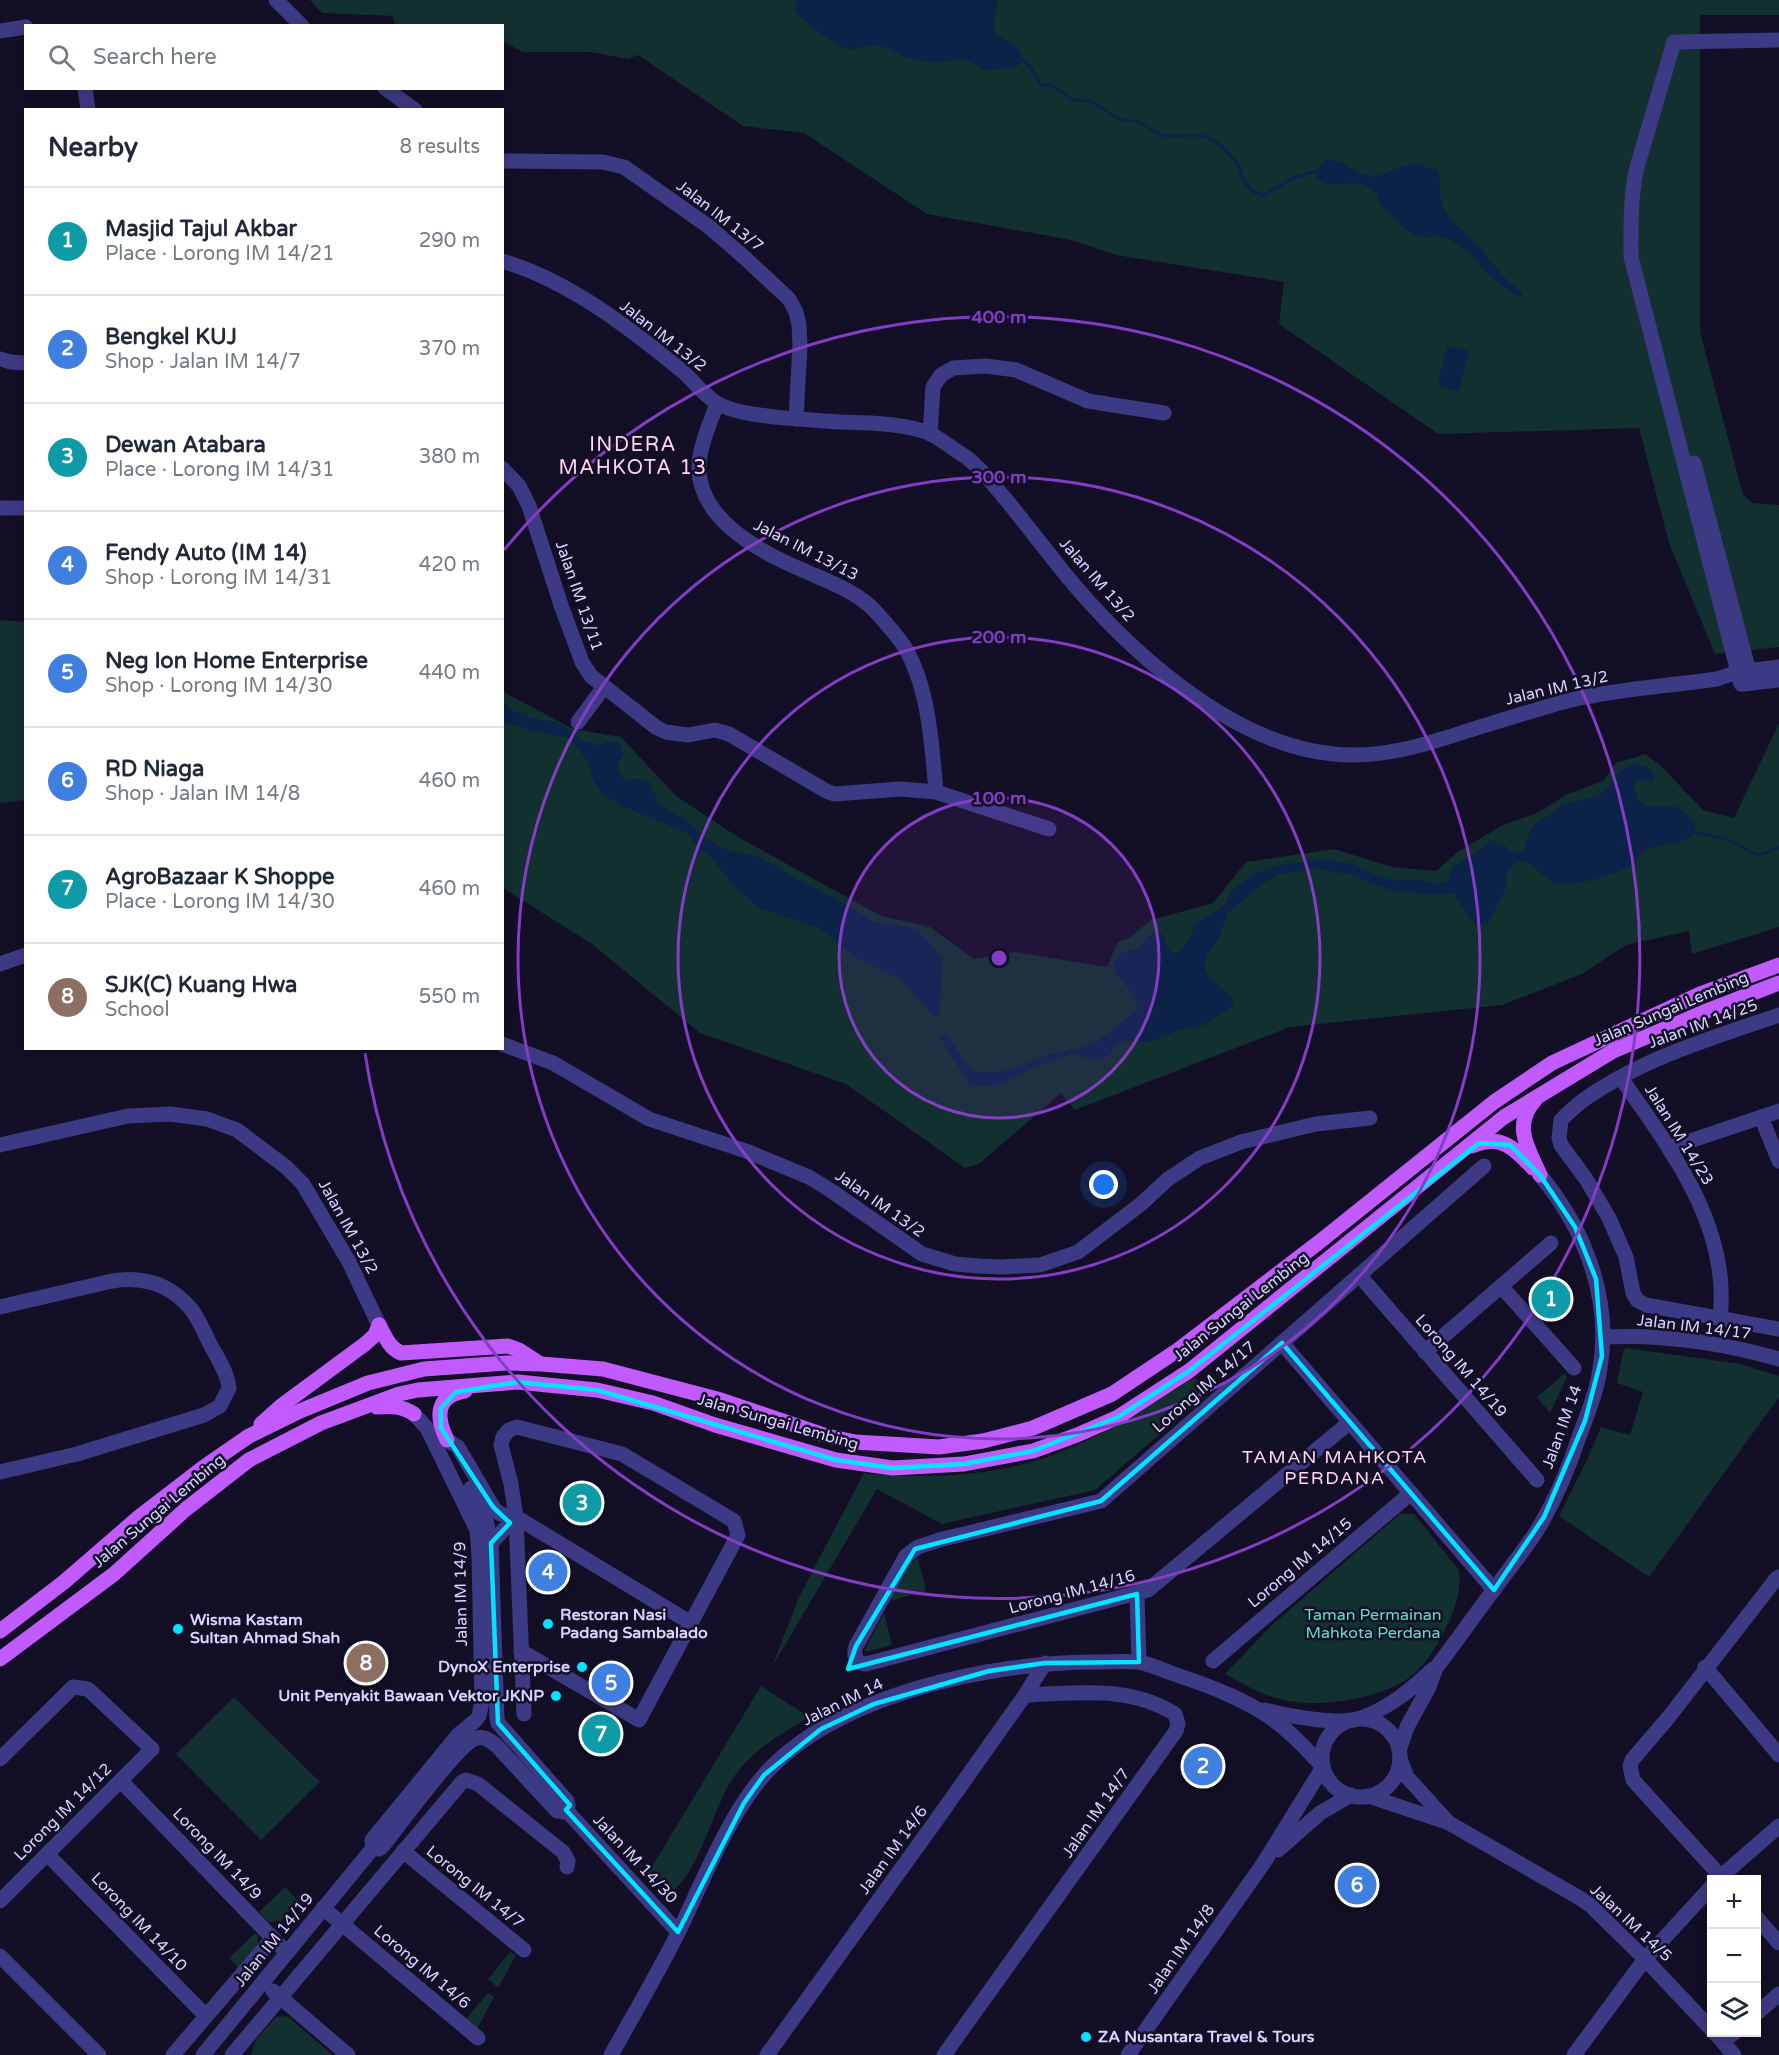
<!DOCTYPE html>
<meta charset="utf-8">
<style>
body{margin:0;font-family:"Varela Round",sans-serif;background:#f6f6f7;color:#1f2937}
.controls{position:absolute;right:18px;bottom:18px;display:grid;overflow:hidden;border-radius:0px;box-shadow:0 3px 15px #0003}
.controls button{width:54px;height:54px;display:grid;place-items:center;padding:0;border:0;border-bottom:2px solid #e0e1e3;background:#fff;color:#1f2937;font:30px sans-serif}
.you{position:absolute;left:1104px;top:1185px;width:21px;height:21px;margin:-15px;border:4px solid #fff;border-radius:50%;background:#1a73e8;box-shadow:0 0 0 9px #1a73e833}
.badge{display:grid;place-items:center;width:39px;height:39px;border-radius:50%;background:#b45309;color:#fff;font-size:20px;font-weight:700}
.pin{position:absolute;translate:-50% -50%;border:3px solid #fff;box-shadow:0 2px 6px #0006}
.list{margin:0;padding:0;list-style:none}
h2{display:flex;justify-content:space-between;align-items:center;height:78px;margin:0;padding:0 24px;font-size:26px}
h2 small{font-size:20px;font-weight:400;color:#747a83}
.list li{display:grid;grid-template-columns:39px 1fr auto;gap:18px;align-items:center;box-sizing:border-box;height:108px;padding:0 24px;border-top:2px solid #e0e1e3}
.list b{display:block;font-size:22px;white-space:nowrap}
.list p{margin:0;font-size:20px;white-space:nowrap;color:#747a83}
.list em{font-size:20px;font-style:normal;color:#747a83}
.icon{flex:none;width:33px;height:33px;fill:none;stroke:currentColor;stroke-width:2;stroke-linecap:round;stroke-linejoin:round}
.map{position:relative;flex:none;width:1779px;height:2055px;overflow:hidden}
.search{position:absolute;background:#fff;box-shadow:0 3px 15px #0003;left:24px;top:24px;width:480px;height:66px;display:flex;align-items:center;gap:15px;box-sizing:border-box;padding:0 21px;border-radius:0px;color:#747a83;font-size:22px}
.panel{position:absolute;background:#fff;box-shadow:0 3px 15px #0003;left:24px;top:108px;width:480px;height:942px;border-radius:0px}
.map>svg:first-child{display:block}
.green{fill:#12302f}
.water{fill:#0c2248}
.lines{fill:none;stroke-linecap:round;stroke-linejoin:round}
.stream{stroke:#0c2248;stroke-width:3}
.minor{stroke:#3d3a85;stroke-width:15}
.major{stroke:#c25bff;stroke-width:15}
.marked{fill:none;stroke:#00e5ff;stroke-width:4.5;stroke-linejoin:round}
.ring{fill:none;stroke:#843dc5;stroke-width:3}
.poi-dot{fill:#00e5ff;stroke:#130f26;stroke-width:2}
.labels{text-anchor:middle;dominant-baseline:central;stroke-width:5;stroke-linejoin:round;paint-order:stroke}
.street-label{font-size:16px;fill:#d9d4ff;stroke:#130f26}
.poi-label{font-size:16px;font-weight:bold;fill:#d9d4ff;stroke:#130f26;text-anchor:start}
.park-label{font-size:16px;fill:#5fe0c0;stroke:#130f26}
.neighbourhood-label{font-size:18px;letter-spacing:1.5px;fill:#ffd6f0;stroke:#130f26}
.quarter-label{font-size:20px;letter-spacing:1.5px;fill:#ffd6f0;stroke:#130f26}
.centre{fill:#843dc5;stroke:#130f26;stroke-width:3}
.ring-label{font-size:18px;text-anchor:middle;font-weight:bold;fill:#843dc5;stroke:#130f26;stroke-width:5;stroke-linejoin:round;paint-order:stroke}
</style>
<div class="map">
<svg width="1779" height="2055" viewBox="0 0 1779 2055">
<rect width="100%" height="100%" fill="#130f26"/>
<g class="green">
<polygon points="310,0 1779,0 1779,15 1700,15 1700,332 1743,495 1753,503 1779,505 1779,647 1715,654 1669,543 1639,428 1438,434 1279,324 1284,282 1116,255 1071,240 927,214 804,133 743,126 638,55 628,59 590,52 523,52 503,42 502,26 395,25 392,16 322,13"/>
<polygon points="0,620 26,622 25,800 0,803"/>
<polygon points="502,691 573,729 621,737 676,796 738,837 881,916 930,927 974,959 1015,952 1107,967 1118,942 1129,938 1151,920 1213,903 1246,862 1334,849 1392,867 1436,871 1459,851 1503,825 1537,813 1568,794 1603,781 1616,763 1646,754 1662,767 1703,810 1734,818 1779,723 1779,927 1692,954 1689,931 1626,945 1582,974 1502,1005 1290,1027 1075,1110 1061,1093 979,1164 965,1168 846,1084 700,1033 592,944 503,888"/>
<polygon points="1626,1348 1740,1364 1779,1376 1779,1397 1649,1577 1559,1516 1587,1460 1601,1427 1630,1435 1643,1392 1617,1383 1623,1352"/>
<polygon points="1564,1374 1567,1377 1550,1413 1537,1397"/>
<path d="M1195,1378L1205,1389L1206,1394L1095,1490L942,1524L877,1489L772,1667L799,1597L864,1473C925,1479 986,1477 1045,1458C1097,1440 1144,1409 1190,1380Z"/>
<path d="M1400,1514H1414L1459,1570C1462,1593 1453,1615 1442,1636C1433,1653 1421,1671 1404,1681C1373,1700 1319,1708 1284,1700C1262,1696 1244,1684 1225,1674L1272,1625Z"/>
<polygon points="918,1558 926,1591 890,1601 910,1564"/>
<polygon points="884,1613 892,1645 865,1652 865,1649"/>
<path d="M761,1686L809,1717C780,1735 750,1751 731,1781C714,1808 698,1874 672,1891C662,1896 653,1881 647,1875Z"/>
<polygon points="234,1697 320,1782 261,1840 176,1754"/>
<polygon points="285,1887 298,1901 281,1921 269,1922 259,1912"/>
<polygon points="255,1933 258,1936 258,1948 240,1969 229,1958"/>
<polygon points="510,1952 516,1955 498,1988 488,1979"/>
<polygon points="488,1993 494,1997 477,2029 465,2020"/>
<polygon points="286,2016 288,2017 333,2055 251,2055 256,2040 276,2017"/>
</g>
<g class="water">
<path d="M796,0H997C997,9 992,25 994,29C1000,43 1020,38 1023,60L1018,66L986,71L965,59L933,63L908,58L883,46L875,45L848,50C828,38 810,28 795,10Z"/>
<path d="M1331,160L1341,162L1357,172L1375,177L1413,163L1437,170C1442,184 1438,197 1443,207C1448,219 1461,228 1471,238C1488,256 1501,278 1523,293L1521,297C1507,290 1495,281 1484,270C1478,263 1473,256 1465,250C1457,244 1447,236 1437,236C1428,237 1423,239 1414,235C1405,230 1387,212 1381,204C1377,199 1379,196 1375,192C1370,188 1361,183 1354,183C1340,183 1319,191 1315,171L1324,161Z"/>
<polygon points="1447,346 1469,351 1459,391 1437,385"/>
<polygon points="503,701 512,710 538,720 555,722 564,726 583,741 597,746 607,741 619,743 624,754 617,766 624,780 637,778 650,782 659,805 687,820 705,838 727,850 762,858 794,878 853,908 871,921 910,927 919,931 943,958 939,1015 935,1017 932,1015 902,980 858,959 820,928 757,907 727,878 708,854 700,851 689,834 620,805 601,793 593,780 587,760 572,741 565,737 531,731 520,726 503,722"/>
<path d="M1633,763C1645,765 1650,767 1656,777L1652,782L1638,779L1634,785C1639,819 1660,799 1678,808C1685,811 1691,819 1696,824C1689,850 1668,840 1651,848C1643,851 1637,860 1630,866C1616,875 1580,884 1563,885C1540,885 1525,836 1505,878L1507,887L1489,923L1479,926L1469,917L1454,893L1432,895L1395,891L1369,883L1355,876L1317,868L1280,874L1264,883L1228,913L1219,938L1206,956L1205,968L1209,976L1232,998L1234,1005L1204,1025L1177,1031L1152,1042L1125,1040L1114,1046L1111,1053L1102,1061L1070,1054L1034,1067L1000,1085L983,1086L970,1085L939,1037L947,1034L968,1067L976,1072L1005,1071L1023,1066L1042,1056L1085,1047L1099,1040L1137,1010C1138,990 1117,983 1112,964L1122,952L1138,949L1148,936L1158,932C1168,936 1165,946 1172,953L1178,952L1189,940L1196,924L1223,907L1232,890L1255,873L1285,864L1325,859L1352,864L1380,877L1395,881L1418,879L1439,884L1449,881C1450,862 1464,862 1477,852C1482,848 1486,843 1492,840L1506,846L1509,851L1518,853L1523,851L1530,831L1535,824L1551,814L1563,804L1598,797L1611,784L1616,774Z"/>
</g>
<g class="lines">
<g class="stream">
<polyline points="1023,60 1030,66 1041,86 1050,85 1074,100 1090,101 1119,119 1138,122 1164,136 1197,135 1209,138 1222,146 1238,165 1245,182 1253,192 1264,195 1292,179 1315,171"/>
<path d="M1694,832C1706,836 1720,836 1731,841C1755,852 1752,861 1779,847"/>
</g>
<g class="minor">
<polyline points="276,0 302,26"/>
<polyline points="0,31 26,27"/>
<polyline points="85,88 88,110"/>
<polyline points="385,88 415,110"/>
<polyline points="502,161 603,162 624,167 708,226 745,258 789,299 796,312 799,325 800,345 796,419"/>
<path d="M502,261C568,280 628,327 681,370C693,380 703,395 717,403C733,413 765,416 785,418C803,419 822,421 841,422C867,423 906,423 931,434C942,440 955,450 966,457C983,470 995,487 1009,503C1026,525 1044,547 1061,569C1124,647 1229,744 1333,754C1381,759 1425,745 1470,730C1503,720 1537,709 1571,700C1618,689 1668,686 1717,679L1738,672L1779,667"/>
<polyline points="0,359 11,362 26,363"/>
<path d="M717,404C711,420 703,438 700,456C690,516 759,552 805,571C829,582 856,591 875,611C885,622 896,634 904,646C929,687 932,746 936,792"/>
<polyline points="930,434 933,387 941,375 953,368 986,366 1016,370 1088,401 1164,413"/>
<polyline points="1694,463 1752,683"/>
<polyline points="502,468 519,486 529,506 562,608 582,662 591,676 657,728 666,732 688,735 715,730 729,734 828,792 835,794 900,789 936,792 1049,829"/>
<polyline points="0,508 26,508"/>
<path d="M1741,684L1631,257C1631,227 1630,197 1637,167L1674,42L1779,40"/>
<polyline points="1743,684 1779,680"/>
<polyline points="578,722 604,687"/>
<polyline points="0,964 26,955"/>
<path d="M1779,1015C1712,1038 1643,1058 1585,1099C1576,1105 1568,1113 1561,1120L1559,1138L1561,1145L1586,1179L1609,1218L1626,1257L1633,1293L1637,1300L1646,1305L1779,1329"/>
<polyline points="502,1044 553,1063 649,1119 746,1151 809,1177 833,1192 922,1254 955,1264 979,1266 1000,1267 1040,1265 1078,1252 1141,1204 1168,1179 1200,1158 1241,1142 1316,1124 1370,1118"/>
<path d="M1621,1078C1670,1149 1731,1226 1720,1318"/>
<polyline points="1761,1117 1779,1161"/>
<polyline points="0,1145 128,1116 170,1114 207,1119 237,1130 286,1167 303,1184 349,1262 379,1325"/>
<polyline points="1669,1148 1779,1111"/>
<polyline points="1359,1275 1537,1480"/>
<polyline points="1501,1286 1574,1368"/>
<path d="M0,1307L112,1281C143,1276 170,1284 191,1309C199,1319 205,1334 211,1346C218,1358 228,1374 229,1388L220,1406L204,1415L77,1454L0,1472"/>
<path d="M1603,1337C1661,1334 1723,1343 1779,1359"/>
<polyline points="1282,1343 1494,1590"/>
<polyline points="1425,1352 1551,1243"/>
<polyline points="414,1414 427,1428 477,1530 479,1556 482,1701 479,1716"/>
<path d="M1350,1422L1148,1590L866,1664C855,1663 853,1655 856,1646L906,1556L918,1547L939,1540L1101,1501L1484,1166"/>
<polyline points="447,1440 458,1447 493,1507 500,1514 516,1517 691,1623"/>
<polyline points="471,1488 485,1516 491,1543 497,1719"/>
<polyline points="491,1543 516,1517"/>
<polyline points="1137,1594 1139,1662"/>
<polyline points="521,1651 639,1720 738,1535 734,1521 622,1454 517,1427 509,1430 503,1437 501,1445 511,1484 516,1517 524,1714"/>
<polyline points="1213,1661 1411,1493"/>
<polyline points="1705,1667 1779,1755"/>
<path d="M1265,1710C1286,1716 1341,1726 1361,1718C1389,1708 1412,1689 1433,1669"/>
<circle cx="1361" cy="1758" r="39"/>
<polyline points="498,1723 567,1801 568,1806 566,1810"/>
<path d="M1399,1751L1407,1727L1428,1689L1436,1668C1458,1639 1479,1609 1501,1580C1513,1564 1525,1549 1536,1532C1554,1503 1568,1470 1579,1437C1587,1415 1597,1392 1600,1368C1612,1298 1584,1228 1540,1175"/>
<polyline points="0,1759 73,1687 88,1689 152,1749 0,1901"/>
<polyline points="1400,1759 1407,1777 1447,1821"/>
<polyline points="121,1781 287,1953"/>
<polyline points="1368,1796 1449,1823 1578,1897 1590,1905 1645,1959 1712,2030"/>
<polyline points="566,1810 678,1932"/>
<path d="M373,1848L379,1849L382,1847C398,1827 457,1746 474,1739C483,1735 489,1740 496,1745L557,1811L562,1812L566,1810"/>
<polyline points="373,1848 372,1840 458,1735 476,1720"/>
<polyline points="1278,1850 1320,1813 1351,1795"/>
<polyline points="403,1851 524,1950"/>
<polyline points="47,1854 206,2016"/>
<polyline points="1717,1880 1779,1826"/>
<polyline points="1724,1880 1633,1780 1630,1766 1632,1760 1668,1718 1776,1579 1779,1577"/>
<polyline points="323,1908 478,2038"/>
<polyline points="1756,1917 1779,1943"/>
<polyline points="0,1956 99,2055"/>
<polyline points="273,1991 348,2055"/>
<polyline points="1756,2014 1779,1994"/>
<polyline points="1714,2032 1734,2055"/>
<polyline points="1723,2042 1735,2032"/>
<polyline points="173,2055 273,1938"/>
<polyline points="203,2055 373,1848"/>
<polyline points="232,2055 462,1782 466,1780 478,1784 563,1852 568,1861 567,1867"/>
<path d="M611,2055C634,2014 658,1973 679,1931C702,1883 729,1814 765,1774C837,1694 992,1662 1096,1662C1110,1662 1125,1661 1138,1662C1150,1664 1163,1670 1174,1674C1210,1686 1250,1701 1279,1724C1296,1737 1309,1752 1323,1767L1263,1864L1128,2055"/>
<polyline points="767,2055 935,1822 1025,1695 1045,1663"/>
<path d="M944,2055L1176,1731L1178,1724L1175,1714C1129,1685 1076,1693 1025,1695"/>
<polyline points="1574,2055 1645,1959 1712,1886"/>
</g>
<g class="major">
<path d="M1535,1100C1512,1126 1528,1147 1540,1175"/>
<path d="M1472,1146C1501,1133 1515,1149 1533,1168"/>
<path d="M379,1325C385,1336 389,1348 401,1353L508,1346L519,1350L539,1363"/>
<path d="M377,1407C392,1406 402,1406 414,1414"/>
<polyline points="261,1424 281,1406 365,1344 375,1335 379,1325"/>
<path d="M447,1440C436,1417 435,1396 465,1391"/>
<polyline points="0,1631 64,1582 139,1517 204,1467 249,1436 300,1411 368,1383 424,1369 506,1363 541,1364 603,1369 721,1400 827,1436 855,1442 939,1447 983,1441 1033,1428 1112,1394 1178,1350 1318,1243 1494,1102 1552,1063 1700,994 1779,965"/>
<polyline points="0,1659 114,1574 186,1509 249,1460 321,1423 399,1394 418,1390 518,1382 597,1390 653,1403 715,1425 836,1460 893,1468 964,1464 1033,1451 1077,1435 1118,1417 1189,1371 1504,1117 1613,1051 1709,1010 1779,983"/>
</g>
</g>
<path class="marked" d="M1479,1143L1510,1145L1540,1175L1575,1227L1596,1279L1602,1356L1585,1421L1544,1517L1494,1590L1282,1343L1101,1501L915,1549L856,1646L848,1669L1137,1594L1139,1662L1045,1663L989,1671L874,1704L821,1729L764,1775L744,1803L678,1932L566,1810L570,1805L498,1723L491,1543L510,1523L493,1507L441,1428V1408L456,1392L518,1382L597,1390L836,1460L893,1468L964,1464L1033,1451L1118,1417L1189,1371Z"/>
<circle cx="999" cy="958" r="160" fill="#843dc5" fill-opacity=".12"/>
<g class="ring">
<circle cx="999" cy="958" r="160"/>
<circle cx="999" cy="958" r="321"/>
<circle cx="999" cy="958" r="481"/>
<path d="M504 550A641 641 0 1 1 365 1053"/>
</g>
<g class="poi-dot">
<circle cx="548" cy="1624" r="6"/>
<circle cx="178" cy="1629" r="6"/>
<circle cx="582" cy="1667" r="6"/>
<circle cx="556" cy="1696" r="6"/>
<circle cx="1086" cy="2037" r="6"/>
</g>
<g class="labels">
<g class="street-label">
<text transform="translate(720 216) rotate(38)">Jalan IM 13/7</text>
<text transform="translate(663 336) rotate(38)">Jalan IM 13/2</text>
<text transform="translate(806 550) rotate(27)">Jalan IM 13/13</text>
<text transform="translate(1097 580) rotate(49)">Jalan IM 13/2</text>
<text transform="translate(579 596) rotate(71)">Jalan IM 13/11</text>
<text transform="translate(1557 688) rotate(-13)">Jalan IM 13/2</text>
<text transform="translate(1671 1009) rotate(-23)">Jalan Sungai Lembing</text>
<text transform="translate(1703 1024) rotate(-20)">Jalan IM 14/25</text>
<text transform="translate(1679 1135) rotate(58)">Jalan IM 14/23</text>
<text transform="translate(880 1204) rotate(35)">Jalan IM 13/2</text>
<text transform="translate(348 1227) rotate(61)">Jalan IM 13/2</text>
<text transform="translate(1241 1307) rotate(-38)">Jalan Sungai Lembing</text>
<text transform="translate(1694 1327) rotate(7)">Jalan IM 14/17</text>
<text transform="translate(1461 1366) rotate(49)">Lorong IM 14/19</text>
<text transform="translate(1204 1387) rotate(-41)">Lorong IM 14/17</text>
<text transform="translate(778 1422) rotate(16)">Jalan Sungai Lembing</text>
<text transform="translate(1562 1427) rotate(-70)">Jalan IM 14</text>
<text transform="translate(159 1511) rotate(-40)">Jalan Sungai Lembing</text>
<text transform="translate(1300 1563) rotate(-40)">Lorong IM 14/15</text>
<text transform="translate(1072 1592) rotate(-15)">Lorong IM 14/16</text>
<text transform="translate(461 1594) rotate(-91)">Jalan IM 14/9</text>
<text transform="translate(843 1702) rotate(-26)">Jalan IM 14</text>
<text transform="translate(63 1812) rotate(-45)">Lorong IM 14/12</text>
<text transform="translate(1096 1813) rotate(-55)">Jalan IM 14/7</text>
<text transform="translate(893 1850) rotate(-54)">Jalan IM 14/6</text>
<text transform="translate(217 1854) rotate(46)">Lorong IM 14/9</text>
<text transform="translate(635 1859) rotate(47)">Jalan IM 14/30</text>
<text transform="translate(475 1887) rotate(39)">Lorong IM 14/7</text>
<text transform="translate(139 1922) rotate(46)">Lorong IM 14/10</text>
<text transform="translate(1631 1923) rotate(43)">Jalan IM 14/5</text>
<text transform="translate(274 1940) rotate(-51)">Jalan IM 14/19</text>
<text transform="translate(1181 1949) rotate(-55)">Jalan IM 14/8</text>
<text transform="translate(422 1967) rotate(40)">Lorong IM 14/6</text>
</g>
<g class="poi-label">
<text x="560" y="1615">Restoran Nasi<tspan x="560" dy="18">Padang Sambalado</tspan></text>
<text x="190" y="1620">Wisma Kastam<tspan x="190" dy="18">Sultan Ahmad Shah</tspan></text>
<text x="570" y="1667" text-anchor="end">DynoX Enterprise</text>
<text x="544" y="1696" text-anchor="end">Unit Penyakit Bawaan Vektor JKNP</text>
<text x="1098" y="2037">ZA Nusantara Travel &amp; Tours</text>
</g>
<g class="park-label">
<text x="1373" y="1615">Taman Permainan<tspan x="1373" dy="18">Mahkota Perdana</tspan></text>
</g>
<g class="neighbourhood-label">
<text x="1335" y="1457">TAMAN MAHKOTA<tspan x="1335" dy="21">PERDANA</tspan></text>
</g>
<g class="quarter-label">
<text x="633" y="445">INDERA<tspan x="633" dy="23">MAHKOTA 13</tspan></text>
</g>
</g>
<circle cx="999" cy="958" r="9" class="centre"/>
<g class="ring-label">
<text x="999" y="323">400 m</text>
<text x="999" y="483">300 m</text>
<text x="999" y="643">200 m</text>
<text x="999" y="804">100 m</text>
</g>
</svg>
<div class="controls">
<button>+</button>
<button>−</button>
<button><svg class="icon" aria-label="layers" viewBox="0 0 24 24"><path d="M12 4l9 5-9 5-9-5zM3 14l9 5 9-5"/></svg></button>
</div>
<div class="you"></div>
<div class="pin badge" style="left:1551px;top:1299px;background:#0f9aa8">1</div>
<div class="pin badge" style="left:1203px;top:1766px;background:#3f7fe0">2</div>
<div class="pin badge" style="left:582px;top:1503px;background:#0f9aa8">3</div>
<div class="pin badge" style="left:548px;top:1572px;background:#3f7fe0">4</div>
<div class="pin badge" style="left:611px;top:1683px;background:#3f7fe0">5</div>
<div class="pin badge" style="left:1357px;top:1885px;background:#3f7fe0">6</div>
<div class="pin badge" style="left:601px;top:1734px;background:#0f9aa8">7</div>
<div class="pin badge" style="left:366px;top:1663px;background:#8d6e63">8</div>
<div class="search"><svg class="icon" aria-label="search" viewBox="0 0 24 24"><circle cx="10" cy="10" r="6"/><path d="M15 15l6 6"/></svg>Search here</div>
<section class="panel">
<h2>Nearby<small>8 results</small></h2>
<ul class="list">
<li><span class="badge" style="background:#0f9aa8">1</span><div><b>Masjid Tajul Akbar</b><p>Place · Lorong IM 14/21</p></div><em>290 m</em></li>
<li><span class="badge" style="background:#3f7fe0">2</span><div><b>Bengkel KUJ</b><p>Shop · Jalan IM 14/7</p></div><em>370 m</em></li>
<li><span class="badge" style="background:#0f9aa8">3</span><div><b>Dewan Atabara</b><p>Place · Lorong IM 14/31</p></div><em>380 m</em></li>
<li><span class="badge" style="background:#3f7fe0">4</span><div><b>Fendy Auto (IM 14)</b><p>Shop · Lorong IM 14/31</p></div><em>420 m</em></li>
<li><span class="badge" style="background:#3f7fe0">5</span><div><b>Neg Ion Home Enterprise</b><p>Shop · Lorong IM 14/30</p></div><em>440 m</em></li>
<li><span class="badge" style="background:#3f7fe0">6</span><div><b>RD Niaga</b><p>Shop · Jalan IM 14/8</p></div><em>460 m</em></li>
<li><span class="badge" style="background:#0f9aa8">7</span><div><b>AgroBazaar K Shoppe</b><p>Place · Lorong IM 14/30</p></div><em>460 m</em></li>
<li><span class="badge" style="background:#8d6e63">8</span><div><b>SJK(C) Kuang Hwa</b><p>School</p></div><em>550 m</em></li>
</ul>
</section>
</div>
